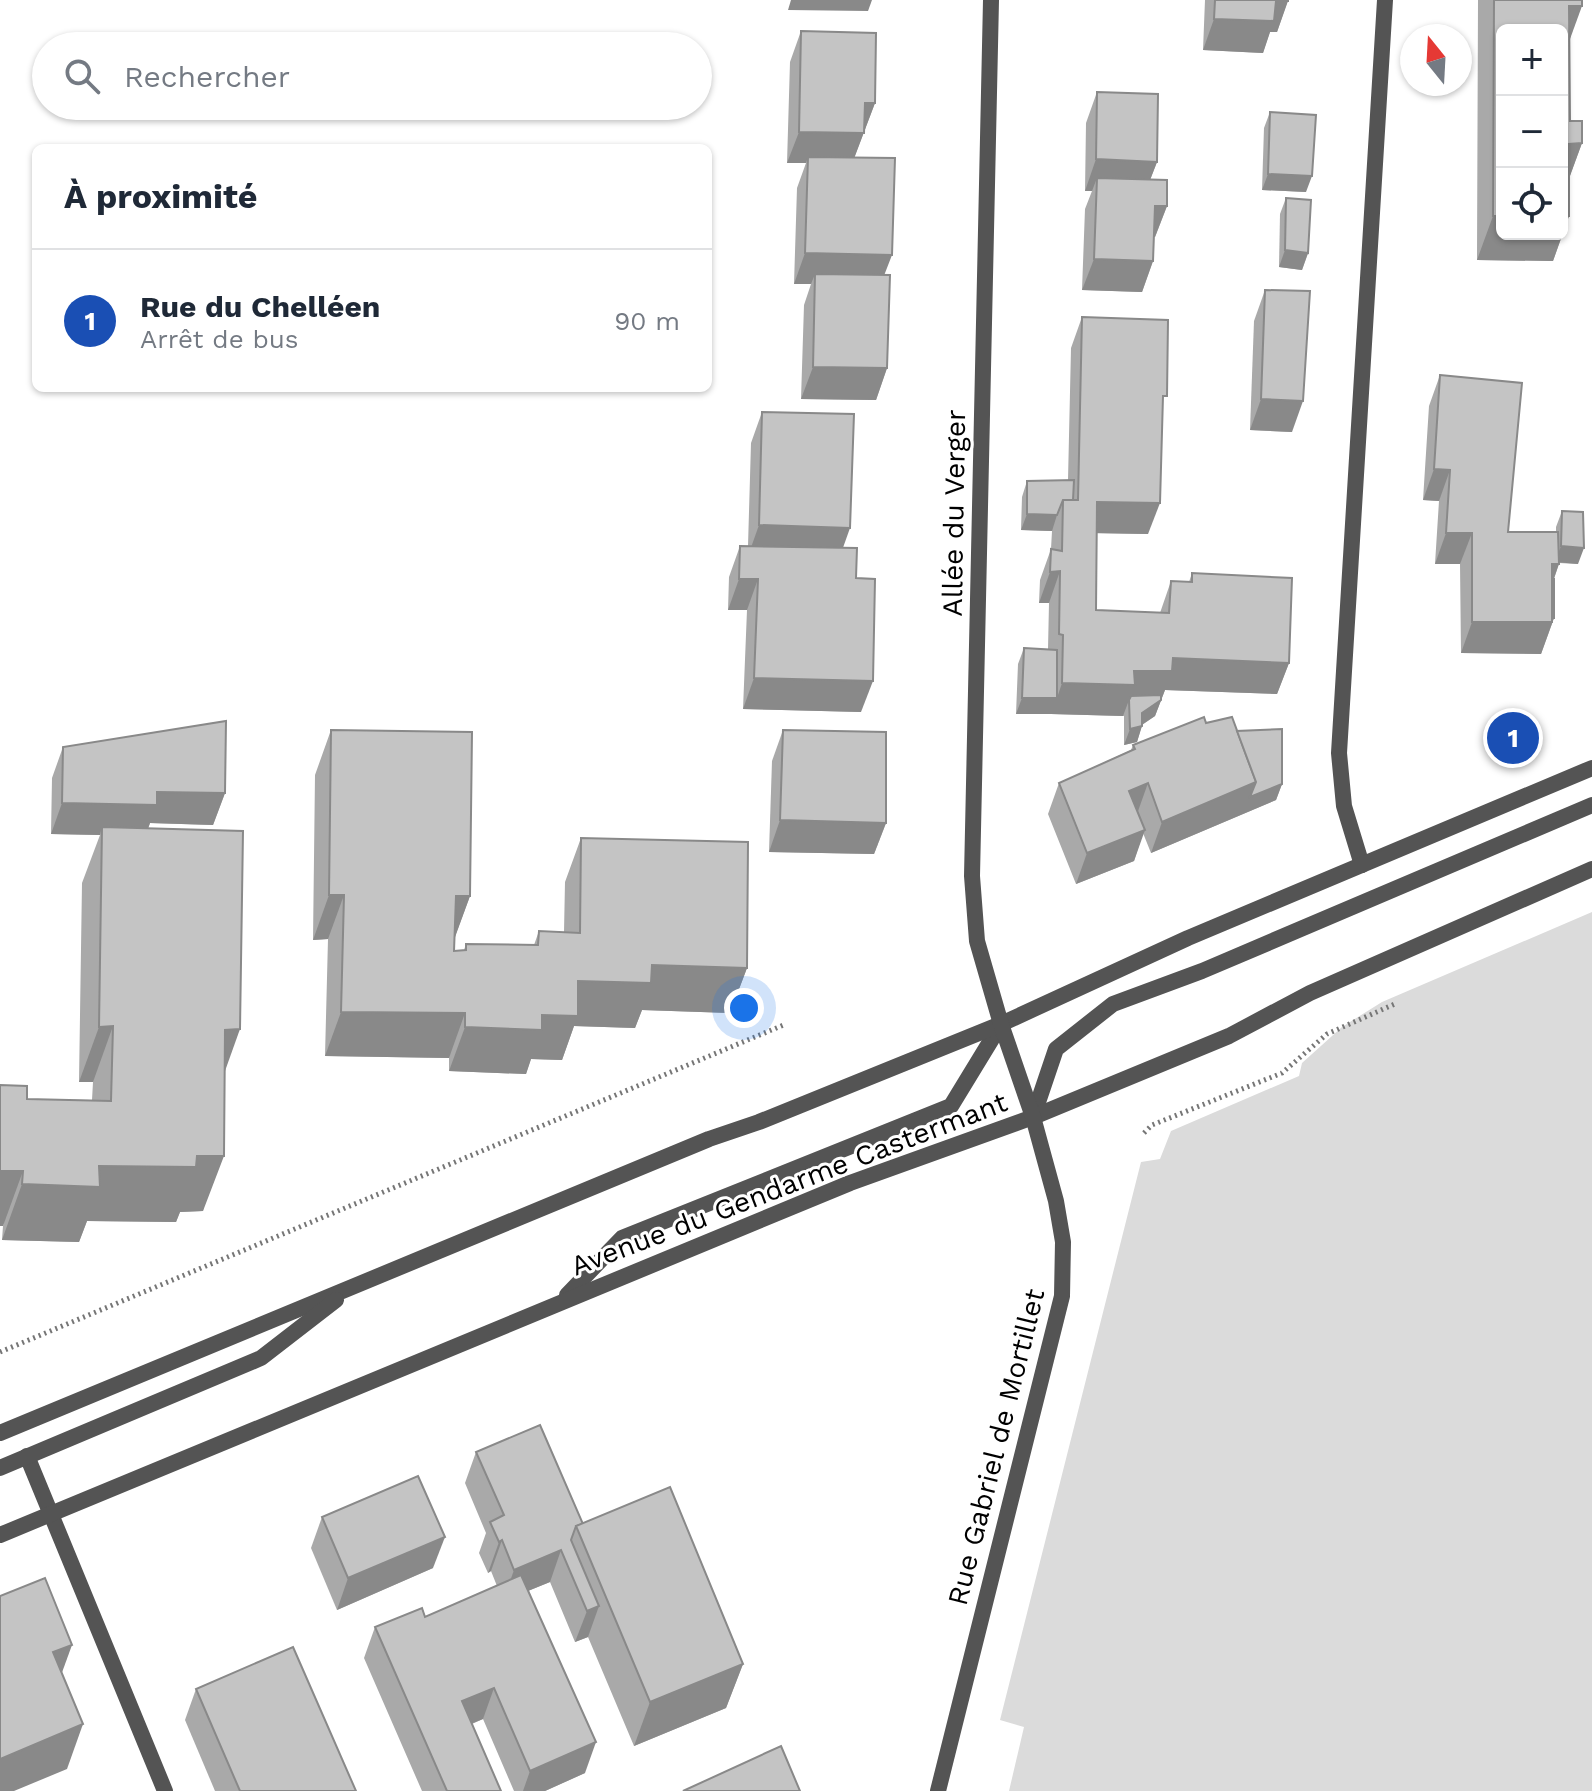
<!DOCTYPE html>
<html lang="fr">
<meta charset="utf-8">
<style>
body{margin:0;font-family:"Work Sans",sans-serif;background:#f2f2f3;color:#1f2937}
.controls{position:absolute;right:24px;top:24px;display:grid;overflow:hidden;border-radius:12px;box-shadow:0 2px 6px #0004}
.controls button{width:72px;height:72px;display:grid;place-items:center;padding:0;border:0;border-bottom:2px solid #e0e1e3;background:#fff;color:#1f2937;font:40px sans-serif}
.compass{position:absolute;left:1400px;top:24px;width:72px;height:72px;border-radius:50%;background:#fff;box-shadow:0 2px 6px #0004;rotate:342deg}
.you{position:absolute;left:744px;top:1008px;width:28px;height:28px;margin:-20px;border:6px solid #fff;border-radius:50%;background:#1a73e8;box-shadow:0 0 0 12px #1a73e833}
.badge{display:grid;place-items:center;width:52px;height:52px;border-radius:50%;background:#000;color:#fff;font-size:26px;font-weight:700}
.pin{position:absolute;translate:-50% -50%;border:4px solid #fff;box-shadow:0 2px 8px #0006}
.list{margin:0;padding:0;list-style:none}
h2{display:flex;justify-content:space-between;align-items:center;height:104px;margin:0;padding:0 32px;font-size:34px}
h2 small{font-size:26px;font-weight:400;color:#747a83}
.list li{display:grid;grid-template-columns:52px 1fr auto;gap:24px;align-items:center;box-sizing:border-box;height:144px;padding:0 32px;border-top:2px solid #e0e1e3}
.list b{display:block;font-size:30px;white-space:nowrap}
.list p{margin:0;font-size:26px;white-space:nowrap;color:#747a83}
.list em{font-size:26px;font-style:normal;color:#747a83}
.icon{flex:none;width:44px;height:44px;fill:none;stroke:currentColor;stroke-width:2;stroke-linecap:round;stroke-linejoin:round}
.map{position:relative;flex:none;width:1592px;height:1791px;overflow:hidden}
.search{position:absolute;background:#fff;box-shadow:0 2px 6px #0004;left:32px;top:32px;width:680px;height:88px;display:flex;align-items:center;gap:20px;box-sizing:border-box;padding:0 28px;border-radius:44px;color:#747a83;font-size:30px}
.panel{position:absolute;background:#fff;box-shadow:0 2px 6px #0004;left:32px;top:144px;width:680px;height:248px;border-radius:12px}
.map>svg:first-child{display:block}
.green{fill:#dbdbdb}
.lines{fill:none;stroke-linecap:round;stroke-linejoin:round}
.path{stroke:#767676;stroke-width:5;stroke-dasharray:2 4;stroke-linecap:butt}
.lane{stroke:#545454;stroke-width:16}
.street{stroke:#545454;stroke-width:16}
.wall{fill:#a9a9a9}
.shaded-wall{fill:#898989}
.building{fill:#c4c4c4;stroke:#898989;stroke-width:2}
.labels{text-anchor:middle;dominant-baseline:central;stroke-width:6;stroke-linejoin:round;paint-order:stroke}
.street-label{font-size:28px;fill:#000;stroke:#fff}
</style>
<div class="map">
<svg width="1592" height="1791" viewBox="0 0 1592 1791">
<rect width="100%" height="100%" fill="#fff"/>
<polygon class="green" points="1592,912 1592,1791 1009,1791 1024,1727 1000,1720 1141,1162 1160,1159 1171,1131 1299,1076 1302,1063 1342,1027 1382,1002"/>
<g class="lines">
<g class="path">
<polyline points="1144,1133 1152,1125 1282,1073 1327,1034 1397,1003"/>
<polyline points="0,1352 786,1024"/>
</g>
<g class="lane">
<polyline points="1362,865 1344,806 1339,753 1385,0"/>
<polyline points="27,1456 165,1791"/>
</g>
<g class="street">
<polyline points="1033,1117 1056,1049 1113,1004 1202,971 1592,805"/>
<polyline points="567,1295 622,1238 951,1106 1001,1024"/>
<polyline points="0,1433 709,1139 759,1122 1001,1024 1188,938 1592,768"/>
<polyline points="0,1468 261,1358 336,1300"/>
<polyline points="0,1535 850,1183 1033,1117 1229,1036 1310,993 1592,869"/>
<polyline points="938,1791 1062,1296 1063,1242 1056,1201 1033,1117 1001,1024 977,941 972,876 991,0"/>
</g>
</g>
<g class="wall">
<polygon points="1205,0 1288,0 1277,32 1270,32 1263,53 1203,50"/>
<polygon points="1478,0 1582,0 1569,41 1570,121 1582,143 1569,178 1569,216 1553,261 1477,260"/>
<polygon points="801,31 875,103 854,158 884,275 887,368 876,400 801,399 804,305 811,284 794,284 797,188 806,163 787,163 790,62"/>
<polygon points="1097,92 1157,162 1150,180 1167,206 1155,237 1154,237 1153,261 1142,292 1082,290 1085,209 1092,191 1085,191 1086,123"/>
<polygon points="1270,112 1306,192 1262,190 1264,128"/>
<polygon points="1286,198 1308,253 1302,270 1279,267 1280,214"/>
<polygon points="1265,290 1292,432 1250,430 1254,321"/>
<polygon points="1082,317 1163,406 1148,534 1097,533 1096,610 1160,613 1171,581 1189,582 1192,573 1289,663 1277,694 1165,690 1155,716 1142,725 1137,742 1124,745 1124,716 1051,714 1016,714 1018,664 1024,648 1048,649 1049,603 1039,603 1040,580 1051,549 1052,531 1021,530 1022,497 1027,481 1068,480 1071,348"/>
<polygon points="1440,375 1508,532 1556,532 1556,527 1562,511 1578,564 1559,563 1554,579 1554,618 1541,654 1461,653 1460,564 1435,564 1439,501 1423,500 1429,406"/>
<polygon points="762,412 843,548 856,578 861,712 743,709 747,610 728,610 729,577 740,546 748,546 751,443"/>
<polygon points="1206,723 1237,731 1282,784 1276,800 1151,853 1143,833 1134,861 1076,884 1048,814 1059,783 1131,750 1133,745"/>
<polygon points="331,730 470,896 454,939 454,951 464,950 466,944 534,945 539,931 564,932 565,882 581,838 747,968 730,1013 642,1010 635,1028 574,1026 562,1060 531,1059 526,1074 449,1071 449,1058 325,1056 328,939 313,940 315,775"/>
<polygon points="783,730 886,823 874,854 769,852 772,761"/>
<polygon points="63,747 225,793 213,825 150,823 148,829 224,1073 203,1211 180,1212 176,1222 87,1221 79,1242 2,1240 3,1226 27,1099 92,1100 93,1082 79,1082 82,883 100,835 51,834 52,778"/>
<polygon points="476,1452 583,1524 743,1664 726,1708 634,1746 588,1637 575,1642 550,1582 528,1591 585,1773 545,1791 514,1791 483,1719 472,1724 501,1791 422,1791 364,1658 375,1627 425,1617 497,1586 491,1571 488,1573 479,1553 486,1533 465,1483"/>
<polygon points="322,1517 433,1568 337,1610 311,1548"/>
<polygon points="196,1689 356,1791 215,1791 185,1720"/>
</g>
<g class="shaded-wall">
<polygon points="791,0 872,0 868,11 788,10"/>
<polygon points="1276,1 1288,1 1277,32 1270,32 1263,53 1203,50 1214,19"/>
<polygon points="1569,6 1582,6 1566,50"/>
<polygon points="865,103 875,103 852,164 808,157 806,163 787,163 799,132"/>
<polygon points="1582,143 1566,187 1569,144"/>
<polygon points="1096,159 1157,162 1145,193 1097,178 1092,191 1085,191"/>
<polygon points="1268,174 1312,176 1306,192 1262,190"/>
<polygon points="1155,206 1167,206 1155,237 1144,237"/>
<polygon points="1493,216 1502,216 1502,234 1562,234 1562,216 1569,216 1553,261 1477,260"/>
<polygon points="1285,250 1308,253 1302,270 1279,267"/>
<polygon points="805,253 892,255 880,286 815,274 811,284 794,284"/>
<polygon points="1094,259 1153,261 1142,292 1082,290"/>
<polygon points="813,367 887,368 876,400 801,399"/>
<polygon points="1261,399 1303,401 1292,432 1250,430"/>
<polygon points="1434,469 1450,470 1439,501 1423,500"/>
<polygon points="1097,502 1160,503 1148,534 1086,533"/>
<polygon points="1027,514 1057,515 1052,531 1021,530"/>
<polygon points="759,525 850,528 839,559 748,556"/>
<polygon points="1446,533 1472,533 1460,564 1435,564"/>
<polygon points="1561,546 1584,548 1578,564 1555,562"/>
<polygon points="1552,564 1559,564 1548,595"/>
<polygon points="1060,571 1049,603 1039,603 1050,572"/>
<polygon points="739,579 758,579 747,610 728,610"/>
<polygon points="1554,618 1541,654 1461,653 1472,622"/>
<polygon points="1173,658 1289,663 1277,694 1165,690 1155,716 1140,726 1142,726 1137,742 1124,745 1130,729 1129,700 1123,716 1051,714 1016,714 1022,698 1057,698 1062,683 1134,671"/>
<polygon points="754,678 873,681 861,712 743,709"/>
<polygon points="1256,782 1282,784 1276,800 1151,853 1162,822"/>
<polygon points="1148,783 1137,814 1129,791"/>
<polygon points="157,792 225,793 213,825 150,823 145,836 102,827 100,835 51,834 62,803"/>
<polygon points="780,820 886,823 874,854 769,852"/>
<polygon points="1145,830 1134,861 1076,884 1087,853"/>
<polygon points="329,895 344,895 328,939 313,940"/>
<polygon points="456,896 470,896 454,940"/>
<polygon points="652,965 747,968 730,1013 642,1010 635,1028 574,1026 562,1060 531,1059 526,1074 449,1071 465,1027 542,1015 578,981"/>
<polygon points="341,1012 465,1013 449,1058 325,1056"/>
<polygon points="113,1026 93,1082 79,1082 99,1027"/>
<polygon points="240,1029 220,1085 225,1030"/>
<polygon points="197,1156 224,1156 203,1211 180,1212 176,1222 87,1221 79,1242 2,1240 22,1184 99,1166"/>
<polygon points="0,1171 23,1171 3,1226 0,1226"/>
<polygon points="445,1537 433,1568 337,1610 348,1578"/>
<polygon points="502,1540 491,1571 488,1573 499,1542"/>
<polygon points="561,1550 550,1582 503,1601 514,1570"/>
<polygon points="599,1606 588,1637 575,1642 587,1611"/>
<polygon points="72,1645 56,1689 53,1652"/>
<polygon points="743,1664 726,1708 634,1746 650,1702"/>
<polygon points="494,1688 483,1719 450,1732 462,1701"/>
<polygon points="83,1724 67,1769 14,1791 0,1791 0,1759"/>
<polygon points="596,1742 585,1773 545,1791 523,1791 530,1771"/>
</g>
<g class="building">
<polygon points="1215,0 1288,0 1288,1 1276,1 1274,21 1214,19"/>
<polygon points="1494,0 1582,0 1582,6 1569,6 1570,121 1582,121 1582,143 1569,144 1569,216 1562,216 1562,30 1502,30 1502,216 1493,216"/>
<polygon points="801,31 876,33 875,103 865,103 864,133 799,132"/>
<polygon points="1097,92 1158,94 1157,162 1096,159"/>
<polygon points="1270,112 1316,115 1312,176 1268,174"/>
<polygon points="808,157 895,158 892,255 805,253"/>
<polygon points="1097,178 1167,180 1167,206 1155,206 1153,261 1094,259"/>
<polygon points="1286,198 1311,200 1308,253 1285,250"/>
<polygon points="815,274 890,275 887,368 813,367"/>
<polygon points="1265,290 1310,291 1303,401 1261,399"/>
<polygon points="1082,317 1168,320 1167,396 1163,396 1160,503 1097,502 1096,610 1169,613 1171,581 1192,582 1192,573 1292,578 1289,663 1173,658 1172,671 1134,671 1135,685 1062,683 1063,635 1059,634 1060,571 1050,572 1051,549 1062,551 1063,500 1078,500"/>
<polygon points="1440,375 1522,383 1508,532 1558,532 1559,564 1552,564 1552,622 1472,622 1472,533 1446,533 1450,470 1434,469"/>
<polygon points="762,412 854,414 850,528 759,525"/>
<polygon points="1074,480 1073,500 1063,500 1057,515 1027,514 1027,481"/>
<polygon points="1562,511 1583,512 1584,548 1561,546"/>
<polygon points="740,546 857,548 856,578 875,579 873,681 754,678 758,579 739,579"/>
<rect x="1552" y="579" width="2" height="39"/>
<polygon points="1024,648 1057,650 1057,698 1022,698"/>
<polygon points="1161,695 1161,700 1142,713 1142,726 1130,729 1129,700 1131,696"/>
<polygon points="1204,717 1206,723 1232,717 1256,782 1162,822 1148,783 1129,791 1145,830 1087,853 1059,783 1135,749 1133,745"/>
<polygon points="226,721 225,793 157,792 157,805 62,803 63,747"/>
<polygon points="1282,729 1282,784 1250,797 1256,782 1237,731"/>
<polygon points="331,730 472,732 470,896 456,896 454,951 466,950 466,944 538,945 539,931 580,933 581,838 748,842 747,968 652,965 651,983 578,981 578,1016 542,1015 542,1030 465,1027 465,1013 341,1012 344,895 329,895"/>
<polygon points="783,730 886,732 886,823 780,820"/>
<polygon points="102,827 243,831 240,1029 225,1030 224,1156 197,1156 196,1167 99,1166 100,1187 22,1184 23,1171 0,1171 0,1085 27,1086 27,1099 111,1101 113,1026 99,1027"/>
<polygon points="540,1425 583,1524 576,1526 571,1540 599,1606 587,1611 561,1550 514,1570 502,1540 499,1542 490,1522 504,1515 476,1452"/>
<polygon points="418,1476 445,1537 348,1578 322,1517"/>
<polygon points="670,1487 743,1664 650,1702 576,1526"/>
<polygon points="521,1575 596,1742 530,1771 494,1688 462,1701 501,1791 447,1791 375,1627 422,1608 425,1617"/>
<polygon points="45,1578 72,1645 53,1652 83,1724 0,1759 0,1596"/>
<polygon points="293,1647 356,1791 240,1791 196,1689"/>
<polygon points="781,1746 800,1791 683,1791"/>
</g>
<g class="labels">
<g class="street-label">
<text transform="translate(954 513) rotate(-89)">Allée du Verger</text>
<text transform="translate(789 1184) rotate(-21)">Avenue du Gendarme Castermant</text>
<text transform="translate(996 1447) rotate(-76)">Rue Gabriel de Mortillet</text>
</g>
</g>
</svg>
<div class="controls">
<button>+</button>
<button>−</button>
<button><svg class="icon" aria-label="locate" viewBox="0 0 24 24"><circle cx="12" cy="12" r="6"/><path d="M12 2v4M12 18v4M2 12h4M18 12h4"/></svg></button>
</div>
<svg class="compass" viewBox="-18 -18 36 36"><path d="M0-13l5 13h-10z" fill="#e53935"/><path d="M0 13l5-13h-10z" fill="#747a83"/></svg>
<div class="you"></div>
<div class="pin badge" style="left:1513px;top:738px;background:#1a4fb4">1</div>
<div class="search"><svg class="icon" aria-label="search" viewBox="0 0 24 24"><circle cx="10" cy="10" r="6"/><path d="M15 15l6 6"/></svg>Rechercher</div>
<section class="panel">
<h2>À proximité<small></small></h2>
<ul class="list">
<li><span class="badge" style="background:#1a4fb4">1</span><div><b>Rue du Chelléen</b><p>Arrêt de bus</p></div><em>90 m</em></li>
</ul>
</section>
</div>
